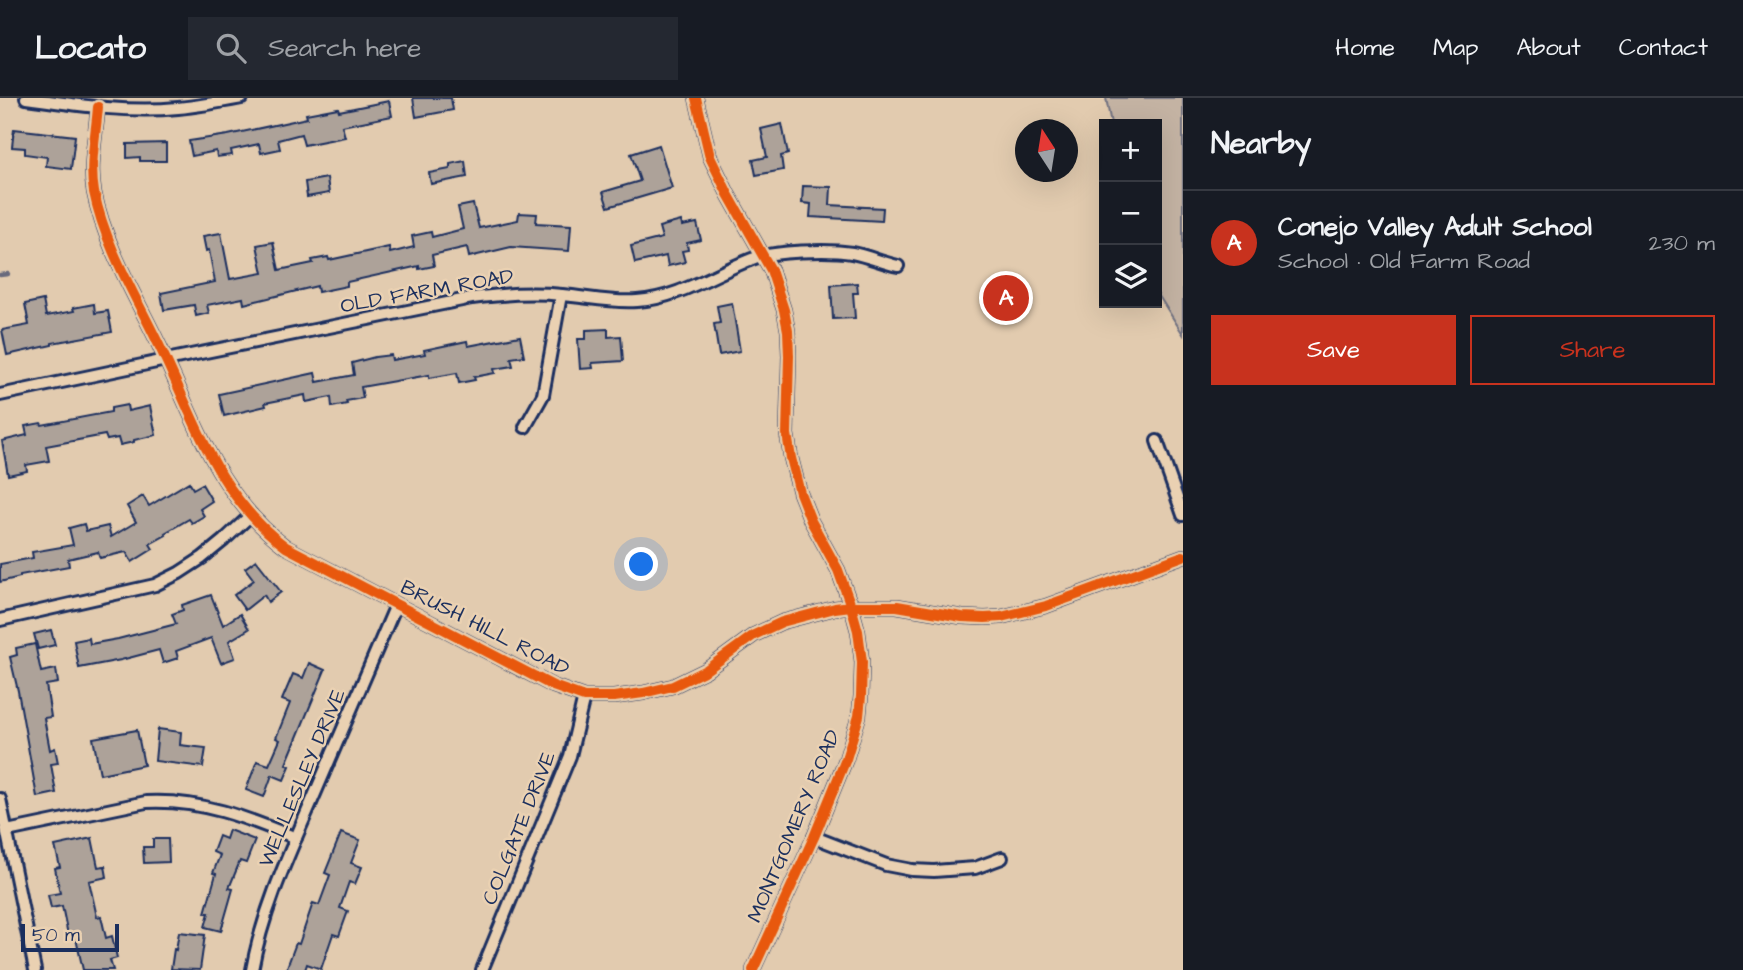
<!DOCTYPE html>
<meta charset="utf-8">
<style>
body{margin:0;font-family:"Architects Daughter",sans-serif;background:#242831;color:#f1f3f6}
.controls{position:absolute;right:21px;top:21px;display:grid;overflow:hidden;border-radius:0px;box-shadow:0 7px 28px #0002}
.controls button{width:63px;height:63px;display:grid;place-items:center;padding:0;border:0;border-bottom:2px solid #363941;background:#171b24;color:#f1f3f6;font:35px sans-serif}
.compass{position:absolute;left:1015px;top:21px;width:63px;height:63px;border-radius:50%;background:#171b24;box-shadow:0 7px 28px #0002;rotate:348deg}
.scale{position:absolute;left:21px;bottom:18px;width:98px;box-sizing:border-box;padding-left:7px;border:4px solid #1b2f5e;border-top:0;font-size:19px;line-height:24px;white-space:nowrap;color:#1b2f5e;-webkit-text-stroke:5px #ead1b2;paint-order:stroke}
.you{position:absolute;left:642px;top:467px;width:24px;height:24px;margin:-18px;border:5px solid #fff;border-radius:50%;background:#1a73e8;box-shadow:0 0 0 10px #1a73e833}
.badge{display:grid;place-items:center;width:46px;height:46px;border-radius:50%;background:#c8321e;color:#fff;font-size:23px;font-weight:700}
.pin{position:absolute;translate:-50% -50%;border:4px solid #fff;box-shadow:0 2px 7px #0006}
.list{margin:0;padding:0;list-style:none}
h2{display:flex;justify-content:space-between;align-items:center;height:91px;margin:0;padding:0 28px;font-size:30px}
h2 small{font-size:23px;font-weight:400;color:#9ea1a6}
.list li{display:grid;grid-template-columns:46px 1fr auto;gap:21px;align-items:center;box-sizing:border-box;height:105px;padding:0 28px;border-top:2px solid #363941}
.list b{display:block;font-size:26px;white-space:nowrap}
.list p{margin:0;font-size:23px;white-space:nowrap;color:#9ea1a6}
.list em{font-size:23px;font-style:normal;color:#9ea1a6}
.actions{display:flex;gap:14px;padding:21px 28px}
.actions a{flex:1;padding:16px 0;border:2px solid #c8321e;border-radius:0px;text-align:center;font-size:24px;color:#c8321e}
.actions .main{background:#c8321e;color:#fff}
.icon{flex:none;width:38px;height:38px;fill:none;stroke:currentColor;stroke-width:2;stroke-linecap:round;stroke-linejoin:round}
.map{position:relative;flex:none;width:1183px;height:872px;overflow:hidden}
header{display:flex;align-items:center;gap:42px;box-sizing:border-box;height:98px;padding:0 35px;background:#171b24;border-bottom:2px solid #363941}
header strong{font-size:33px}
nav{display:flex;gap:38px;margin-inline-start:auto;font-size:24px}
.search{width:490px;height:63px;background:#242831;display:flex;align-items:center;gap:18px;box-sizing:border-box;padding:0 24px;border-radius:0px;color:#9ea1a6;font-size:26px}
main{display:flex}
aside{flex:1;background:#171b24}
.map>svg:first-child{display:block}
.green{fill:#c4b3a3;stroke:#707180;stroke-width:2}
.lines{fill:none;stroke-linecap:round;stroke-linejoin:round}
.stream{stroke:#686a7d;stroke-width:4.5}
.building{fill:#ada299;stroke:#1b2f5e;stroke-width:2}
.minor-casing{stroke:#1b2f5e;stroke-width:16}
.minor{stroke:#ead1b2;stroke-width:10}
.cycleway-casing{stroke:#ead1b2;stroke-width:15}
.cycleway{stroke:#e8590c;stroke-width:10}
.labels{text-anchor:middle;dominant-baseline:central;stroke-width:5;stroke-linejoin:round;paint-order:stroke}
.street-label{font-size:21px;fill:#1b2f5e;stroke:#ead1b2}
</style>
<header>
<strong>Locato</strong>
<div class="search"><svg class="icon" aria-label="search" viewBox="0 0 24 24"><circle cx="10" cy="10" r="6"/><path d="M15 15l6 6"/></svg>Search here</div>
<nav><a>Home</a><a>Map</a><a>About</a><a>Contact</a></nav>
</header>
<main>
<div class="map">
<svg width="1183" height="872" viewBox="0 0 1183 872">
<rect width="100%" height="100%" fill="#e2cbaf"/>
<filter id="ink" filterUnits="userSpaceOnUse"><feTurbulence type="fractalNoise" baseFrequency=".0143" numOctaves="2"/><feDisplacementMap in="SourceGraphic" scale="14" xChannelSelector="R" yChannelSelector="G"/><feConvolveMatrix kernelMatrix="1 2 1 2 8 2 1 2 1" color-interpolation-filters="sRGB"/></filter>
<g filter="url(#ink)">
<polygon class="green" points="1106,0 1183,0 1183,236 1157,195 1157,26 1111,26"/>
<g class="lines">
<polyline class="stream" points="0,177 8,176"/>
</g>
<g class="building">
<polygon points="413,0 451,0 453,12 416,19"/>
<polygon points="389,3 392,18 342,28 345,39 304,47 301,36 278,42 280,51 261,55 259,46 231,52 232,57 217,59 216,53 192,58 189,43 228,37 307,20 306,16 338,10 339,13"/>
<polygon points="782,26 788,56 781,58 783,72 756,77 753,62 767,59 761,31"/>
<polygon points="14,31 75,38 71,71 46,68 47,59 25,56 25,50 12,49"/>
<polygon points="166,45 166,63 140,63 140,59 127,60 127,46"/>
<polygon points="659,47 672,90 608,109 603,94 640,83 631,56"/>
<polygon points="465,63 467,79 431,86 429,75 450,71 450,66"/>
<polygon points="327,80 329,95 307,99 305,84"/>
<polygon points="803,88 831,89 830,107 883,110 882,123 810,119 811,106 802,105"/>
<polygon points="473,106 479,130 518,122 519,115 537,116 536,125 571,127 569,153 511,149 469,159 467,149 432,157 434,168 419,171 419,168 347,184 347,188 318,194 317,188 244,206 243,200 207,207 209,215 196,218 194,207 164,212 161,195 215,184 209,152 206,153 203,138 221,135 230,181 263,175 257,147 273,144 279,172 313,165 312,162 328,159 329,162 389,149 390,155 414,149 412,138 431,134 432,139 463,131 458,109"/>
<polygon points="681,123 682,128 697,125 701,142 687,145 688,152 682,153 685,164 668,168 666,158 635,165 631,148 662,140 659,129"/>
<polygon points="857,185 858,195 853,195 855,220 833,221 831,187"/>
<polygon points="43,202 46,218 74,213 73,210 94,206 95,215 108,213 112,234 52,245 52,247 7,257 2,232 29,227 25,206"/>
<polygon points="732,205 740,253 719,257 714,226 720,225 717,208"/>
<polygon points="608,231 608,239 621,238 623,263 592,265 593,270 580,271 578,241 586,241 586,232"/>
<polygon points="520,238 524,258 511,260 513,268 494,271 495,275 474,279 475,282 459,285 457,275 429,280 429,277 361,289 363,300 346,303 347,306 332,309 331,299 306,304 305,297 265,305 266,308 224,318 219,296 315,275 317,284 354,277 352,265 375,259 391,257 392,262 425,256 424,252 467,243 468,248"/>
<polygon points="127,307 128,313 150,308 156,337 134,342 134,344 120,347 118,340 107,342 105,337 46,348 49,363 26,367 27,373 8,377 2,343 27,337 25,328 41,325 42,327 111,314 111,310"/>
<polygon points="189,384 193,391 202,386 212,403 200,411 204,418 192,425 189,421 165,435 166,437 150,446 153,451 132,464 126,454 100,460 98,454 68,461 69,468 20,477 20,479 0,484 0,466 33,460 32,454 73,447 69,430 84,426 86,433 108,428 111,439 136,424 127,408 143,398 149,408"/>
<polygon points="256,462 281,494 268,504 264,497 245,512 234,497 254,482 245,470"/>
<polygon points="211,497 223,527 240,516 249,531 229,543 235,560 221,565 211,540 176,553 178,560 163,565 159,552 121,562 79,570 74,543 89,540 90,546 118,541 176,526 172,516 183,512 182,507"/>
<polygon points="51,532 55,547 38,551 34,536"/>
<polygon points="35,546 41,574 56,571 58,585 46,587 51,619 44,620 50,652 55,650 58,665 51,666 56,695 37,699 18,593 10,559 17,557 16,550"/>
<polygon points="309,565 325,572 286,666 290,668 284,682 272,677 264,699 246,692 257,663 269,667 280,642 276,640 290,605 282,602 293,576 303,580"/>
<polygon points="158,631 181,634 180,647 206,650 203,669 155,663"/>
<polygon points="137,632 144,667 100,676 93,640"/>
<polygon points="229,732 255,742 246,765 240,763 229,790 233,791 221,833 205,829 209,815 205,815 216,776 213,775 220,757 213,754 219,738 226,741"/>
<polygon points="341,735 360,742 351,765 362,769 355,786 349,784 340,810 348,813 339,838 333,836 321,871 307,866 305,872 286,872 296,845 299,846 313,805 319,807 330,777 325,775"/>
<polygon points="92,740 98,769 105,768 107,779 89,783 97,819 101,818 106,840 112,838 117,860 110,862 113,872 83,872 75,836 68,837 62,808 51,810 48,797 60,795 55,770 60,769 55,748"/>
<polygon points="153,741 168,741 169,764 144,765 143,749 153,749"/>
<polygon points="179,834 205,837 200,872 171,871 174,851 176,852"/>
</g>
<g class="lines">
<defs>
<g id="minor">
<path d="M26,0C76,7 127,15 178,10C199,8 221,4 242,0"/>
<polyline points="696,0 710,59 728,96 771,172 784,212 788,233 789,258 787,336 791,360 800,395 811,423 838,472 851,508 858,533 862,564 861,598 859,618 846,661 814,739 753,872"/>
<path d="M98,9C96,36 89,67 94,94C105,148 135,197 158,245C195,321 216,397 286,449L553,588L584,599H614L643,595L673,588L706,572L754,537L782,524L835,510L851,508H897L962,519L985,520L1001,519L1046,508L1183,458"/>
<path d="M0,297L166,262L472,200C502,196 532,194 562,197C587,199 612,205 637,203C679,200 713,176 752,161C774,153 829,151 852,155C868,158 883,165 898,168"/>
<polyline points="525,329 543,297 561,197"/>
<polyline points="1157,343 1183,417"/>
<polyline points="0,522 155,487 179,475 202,460 224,442 251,417"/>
<polyline points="0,701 35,872"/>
<path d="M7,733L146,704C200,701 247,720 296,740"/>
<polyline points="814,739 886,767 912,772 934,773 975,770 1002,760"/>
<path d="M252,872C262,815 288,758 311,705C339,639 368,573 396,507"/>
<polyline points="482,872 570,658 584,599"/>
</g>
</defs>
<use href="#minor" class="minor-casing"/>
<use href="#minor" class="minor"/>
<defs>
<g id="cycleway">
<polyline points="696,0 710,59 728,96 771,172 784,212 788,233 789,258 787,336 791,360 800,395 811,423 838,472 851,508 858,533 862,564 861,598 859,618 846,661 814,739 753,872"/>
<path d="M98,9C96,36 89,67 94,94C105,148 135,197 158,245C195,321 216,397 286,449L553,588L584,599H614L643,595L673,588L706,572L754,537L782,524L835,510L851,508H897L962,519L985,520L1001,519L1046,508L1183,458"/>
</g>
</defs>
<use href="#cycleway" class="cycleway-casing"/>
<use href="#cycleway" class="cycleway"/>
</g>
</g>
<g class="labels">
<g class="street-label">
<text transform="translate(427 193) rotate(-10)">OLD FARM ROAD</text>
<text transform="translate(485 530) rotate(27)">BRUSH HILL ROAD</text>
<text transform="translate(302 680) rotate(-67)">WELLESLEY DRIVE</text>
<text transform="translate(794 728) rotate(-67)">MONTGOMERY ROAD</text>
<text transform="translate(519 730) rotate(-68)">COLGATE DRIVE</text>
</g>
</g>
</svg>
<div class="controls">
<button>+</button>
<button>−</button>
<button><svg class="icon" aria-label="layers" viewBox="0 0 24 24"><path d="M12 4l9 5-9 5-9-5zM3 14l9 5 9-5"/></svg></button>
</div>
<svg class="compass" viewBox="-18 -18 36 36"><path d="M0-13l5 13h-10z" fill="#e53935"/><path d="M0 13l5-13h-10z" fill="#9ea1a6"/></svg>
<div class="scale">50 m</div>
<div class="you"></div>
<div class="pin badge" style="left:1006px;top:200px">A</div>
</div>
<aside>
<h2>Nearby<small></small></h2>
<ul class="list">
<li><span class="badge">A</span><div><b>Conejo Valley Adult School</b><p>School · Old Farm Road</p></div><em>230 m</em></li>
</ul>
<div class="actions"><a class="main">Save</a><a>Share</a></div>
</aside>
</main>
